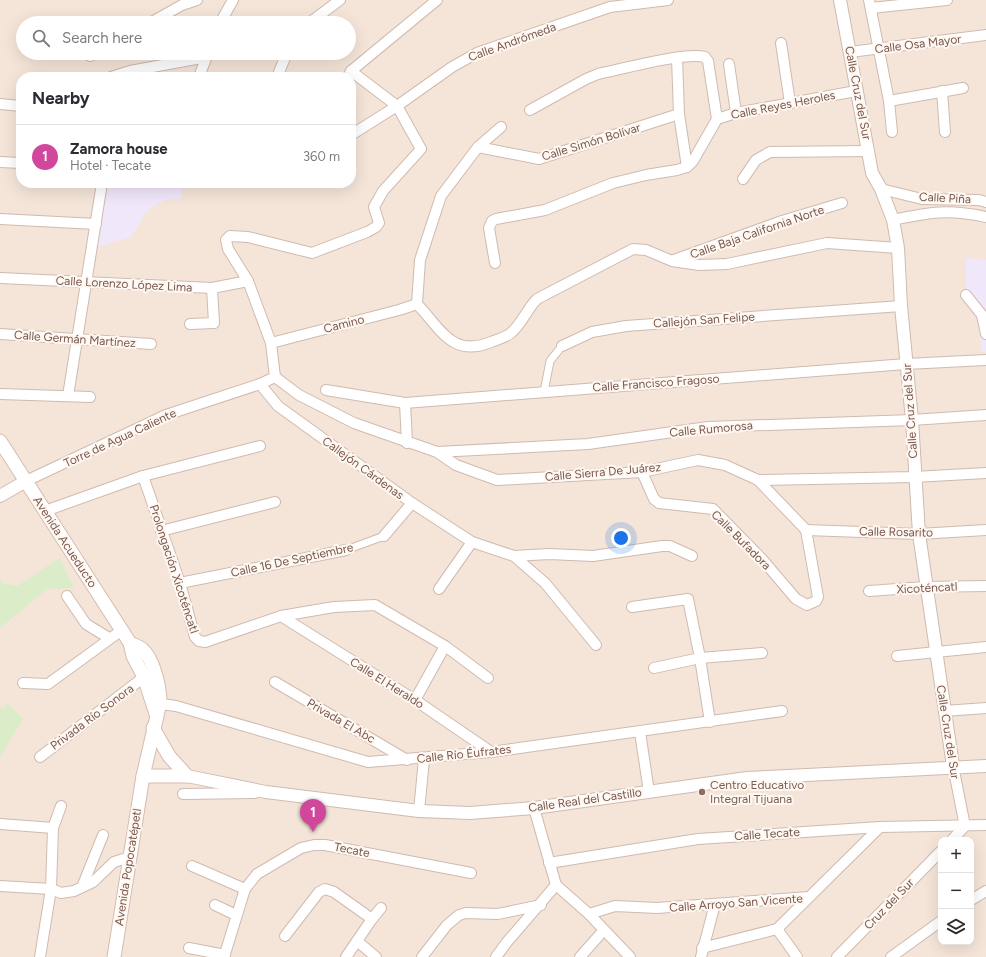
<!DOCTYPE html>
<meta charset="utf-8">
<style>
body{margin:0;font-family:Figtree,sans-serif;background:#f7f7f7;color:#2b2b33}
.controls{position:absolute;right:12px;bottom:12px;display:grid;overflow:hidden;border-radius:8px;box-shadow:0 4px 16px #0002}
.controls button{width:36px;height:36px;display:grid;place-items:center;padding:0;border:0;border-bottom:1px solid #e1e1e2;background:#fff;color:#2b2b33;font:20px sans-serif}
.you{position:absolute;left:621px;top:538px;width:14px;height:14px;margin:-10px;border:3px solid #fff;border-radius:50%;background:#1a73e8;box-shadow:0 0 0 6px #1a73e833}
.badge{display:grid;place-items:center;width:26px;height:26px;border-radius:50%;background:#db2777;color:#fff;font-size:13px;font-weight:700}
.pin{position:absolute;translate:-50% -33px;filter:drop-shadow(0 1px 2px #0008)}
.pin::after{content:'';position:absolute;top:21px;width:14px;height:12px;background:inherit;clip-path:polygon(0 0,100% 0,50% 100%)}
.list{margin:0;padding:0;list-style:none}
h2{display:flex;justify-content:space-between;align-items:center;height:52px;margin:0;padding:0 16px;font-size:17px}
h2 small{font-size:13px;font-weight:400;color:#7c7c81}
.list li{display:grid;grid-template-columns:26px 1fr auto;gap:12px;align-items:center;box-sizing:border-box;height:64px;padding:0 16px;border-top:1px solid #e1e1e2}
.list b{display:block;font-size:15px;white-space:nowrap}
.list p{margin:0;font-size:13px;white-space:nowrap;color:#7c7c81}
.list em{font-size:13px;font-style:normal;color:#7c7c81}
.icon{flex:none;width:22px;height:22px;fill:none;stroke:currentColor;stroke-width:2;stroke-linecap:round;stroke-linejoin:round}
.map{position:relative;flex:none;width:986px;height:957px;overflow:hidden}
.search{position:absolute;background:#fff;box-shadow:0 4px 16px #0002;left:16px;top:16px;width:340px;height:44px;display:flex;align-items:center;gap:10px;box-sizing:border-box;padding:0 14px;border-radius:22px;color:#7c7c81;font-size:15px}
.panel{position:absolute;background:#fff;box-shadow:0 4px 16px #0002;left:16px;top:72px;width:340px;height:116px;border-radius:16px}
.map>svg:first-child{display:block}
.residential{fill:#f5e5d9;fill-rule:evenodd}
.education{fill:#f1e7fa}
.green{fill:#daecc8}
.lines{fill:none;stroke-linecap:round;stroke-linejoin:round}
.pedestrian-casing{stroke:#d0baaf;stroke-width:9}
.minor-casing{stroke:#d0baaf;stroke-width:12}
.tertiary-casing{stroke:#d0baaf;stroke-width:14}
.secondary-casing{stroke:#d6bcaf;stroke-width:15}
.pedestrian{stroke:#fff;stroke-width:7}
.minor{stroke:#fff;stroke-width:10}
.tertiary{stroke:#fff;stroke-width:12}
.secondary{stroke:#fff;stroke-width:13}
.education-dot{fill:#8d6e63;stroke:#fff8f2;stroke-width:1.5}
.labels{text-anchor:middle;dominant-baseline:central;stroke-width:4;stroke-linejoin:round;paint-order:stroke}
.street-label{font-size:12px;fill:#79574c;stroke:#fff8f2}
.education-label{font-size:12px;fill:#785e54;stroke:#fff8f2;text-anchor:start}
</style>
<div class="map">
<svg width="986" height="957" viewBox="0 0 986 957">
<rect width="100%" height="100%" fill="#fdf4eb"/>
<path class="residential" d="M0,0H986V957H0ZM23,23H349V53H23ZM21,77H351V183H21ZM941,840H971V942H941Z"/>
<g class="education">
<polygon points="108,183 184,183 181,199 169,199 153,206 144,215 131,237 97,247"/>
<polygon points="966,258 986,260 986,352 982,352 977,314 966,302"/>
</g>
<g class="green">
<polygon points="60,558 74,588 47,589 0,628 0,579 3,583 17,586"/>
<polygon points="7,703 23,719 0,757 0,707 3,709"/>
</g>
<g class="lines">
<defs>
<g id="pedestrian">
<polyline points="544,392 550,361 562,346"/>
<polyline points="346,550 384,536"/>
</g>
<g id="minor">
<polyline points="869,0 889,101 892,132"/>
<polyline points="871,8 947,0"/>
<polyline points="150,23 182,5 197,0"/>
<polyline points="220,23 233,0"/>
<polyline points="309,23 340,0"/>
<polyline points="781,43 790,103"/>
<polyline points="850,52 986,35"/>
<polyline points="90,56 96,53"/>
<polyline points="677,58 679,114 687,167"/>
<polyline points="729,64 736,113"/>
<polyline points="111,77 130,71 207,57"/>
<polyline points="199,77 208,53"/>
<polyline points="277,77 287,53"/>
<polyline points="348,77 351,71 437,0"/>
<polyline points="942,91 945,132"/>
<polyline points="889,101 963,88"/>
<polyline points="0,104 21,106"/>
<path d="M530,110L586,79L598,74C623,69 683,52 705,57L708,61L717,119"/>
<polyline points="351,135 397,106 452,67 477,53 610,7 668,0"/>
<polyline points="478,147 539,159 679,114"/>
<polyline points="0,162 21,163"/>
<polyline points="743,179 756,160 770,152 869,151"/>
<polyline points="881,189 922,199 979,200 986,202"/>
<polyline points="0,219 96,224"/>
<path d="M893,220C930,212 949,209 986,217"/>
<polyline points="674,260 782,221 842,203"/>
<polyline points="495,263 489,228 492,221 496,219 545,210 613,183 646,175 677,170 687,167 693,161 717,119 736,113 856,91"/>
<polyline points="0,278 212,288 248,281"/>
<polyline points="966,295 982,315 986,334"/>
<path d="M417,304C441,329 452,358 491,342C499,339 508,337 513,331C523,321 528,308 537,299L633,249L646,250L672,261L699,265L727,264L827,243L898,248"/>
<polyline points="417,304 420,260 441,196 478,147 501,127"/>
<polyline points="190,324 214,323 212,288"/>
<polyline points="0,334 151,344"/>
<polyline points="271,343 399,310 417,304"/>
<polyline points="562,346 592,332 626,326 901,306"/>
<polyline points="275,377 299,395 354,423 437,452 456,465 497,480 642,472 698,460 725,465 758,480 914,477 986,473"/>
<polyline points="260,384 278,406 412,503 472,542 514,556 545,583 596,645"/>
<polyline points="326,390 405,403 906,364 986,360"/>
<polyline points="0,394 90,397"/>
<polyline points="68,396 102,183"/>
<polyline points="405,403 407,443"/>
<polyline points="437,452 588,444 708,427 912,420 986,415"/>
<polyline points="642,472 654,499 659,503 713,509 761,558 796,599 807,605 816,601 818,597 806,530 758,480"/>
<polyline points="143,476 180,583 195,637 199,641 205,642 281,616 334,607 375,605 445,646 488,678"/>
<polyline points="26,481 166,415 260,384 275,377 271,343 248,281 228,249 226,240 230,236 248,237 312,253 367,232 376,227 379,223 374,207 383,191 421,149 397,106 351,71"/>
<polyline points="45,511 143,476 260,446"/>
<polyline points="806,530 919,534 986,530"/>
<polyline points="161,531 275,502"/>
<polyline points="384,536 412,503"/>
<polyline points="514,556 549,554 593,556 662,546 670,546 692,556"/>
<polyline points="180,583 346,550"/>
<polyline points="439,589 472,542"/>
<polyline points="869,591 925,587 986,586"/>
<polyline points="67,596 86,624 109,638"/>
<polyline points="632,607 688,599 700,658 710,722"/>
<polyline points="281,616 415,700 491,752"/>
<polyline points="897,656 986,647"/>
<polyline points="654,668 700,658 762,653"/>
<polyline points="275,682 407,760"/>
<polyline points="23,683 48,684 122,630"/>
<polyline points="415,700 445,646"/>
<polyline points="154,703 176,706 368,762 491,752 782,711"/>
<polyline points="944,711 986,708"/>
<polyline points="640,732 649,792"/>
<polyline points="40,757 144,677"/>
<polyline points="183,794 255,793"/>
<polyline points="534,808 556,885 589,914 630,957"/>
<polyline points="419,811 424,759"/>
<polyline points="0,824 53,828"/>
<polyline points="952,840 965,826 953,766"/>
<polyline points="549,863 698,839 880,827 986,825"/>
<polyline points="192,866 245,889"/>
<polyline points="0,886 51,889 61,893 74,891 93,882 114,862 130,857"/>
<polyline points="82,887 103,835"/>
<polyline points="971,900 986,891"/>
<polyline points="215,905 236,915"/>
<polyline points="589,914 615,906 657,908 809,897"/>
<polyline points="777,929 880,827"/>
<polyline points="777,929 797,957"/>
<polyline points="285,936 319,892 325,889 334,892 372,919"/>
<polyline points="357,941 376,957"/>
<polyline points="189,948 225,955"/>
<polyline points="702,948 777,929"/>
<polyline points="40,957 51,889 53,828 61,806"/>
<polyline points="224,957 245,889 257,874 301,848 314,845 325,845 471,873"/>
<polyline points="346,957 372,919 381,908"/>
<polyline points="422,957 447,925 459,915 466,913 498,914 541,905"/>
<polyline points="496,957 507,942 556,885"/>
<polyline points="580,957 603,931"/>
<polyline points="701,957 715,904"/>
<polyline points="837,957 941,851"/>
<polyline points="891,957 941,921"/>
</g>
<g id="tertiary">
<polyline points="840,0 872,173 881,189 893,220 898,248 901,306 912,420 919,534 953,766"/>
<polyline points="0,496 26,481"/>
<polyline points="187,776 266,792 419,811 470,813 534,808 747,778 986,766"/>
</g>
<g id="secondary">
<polyline points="0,441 130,643 133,656 144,677 156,714"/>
<polyline points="153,728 169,756 187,776"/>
<polyline points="143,776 187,776"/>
<path d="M114,957L143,776L160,703C160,688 154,659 142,649C139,647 134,645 130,643"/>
</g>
</defs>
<use href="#pedestrian" class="pedestrian-casing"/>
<use href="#minor" class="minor-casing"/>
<use href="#tertiary" class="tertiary-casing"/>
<use href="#secondary" class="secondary-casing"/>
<use href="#pedestrian" class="pedestrian"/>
<use href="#minor" class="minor"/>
<use href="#tertiary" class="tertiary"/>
<use href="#secondary" class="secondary"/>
</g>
<circle class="education-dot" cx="702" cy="792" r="4"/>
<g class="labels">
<g class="street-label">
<text transform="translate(512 42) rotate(-20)">Calle Andrómeda</text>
<text transform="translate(918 44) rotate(-7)">Calle Osa Mayor</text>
<text transform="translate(858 93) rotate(79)">Calle Cruz del Sur</text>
<text transform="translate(783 105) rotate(-11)">Calle Reyes Heroles</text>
<text transform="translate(591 142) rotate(-17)">Calle Simón Bolívar</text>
<text transform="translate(945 198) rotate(3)">Calle Piña</text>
<text transform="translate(757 232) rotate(-19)">Calle Baja California Norte</text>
<text transform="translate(124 284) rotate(3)">Calle Lorenzo López Lima</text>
<text transform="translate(704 320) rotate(-4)">Callejón San Felipe</text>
<text transform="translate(344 324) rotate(-14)">Camino</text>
<text transform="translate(75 339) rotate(4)">Calle Germán Martínez</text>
<text transform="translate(656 383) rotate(-4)">Calle Francisco Fragoso</text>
<text transform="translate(910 411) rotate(-94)">Calle Cruz del Sur</text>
<text transform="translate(711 429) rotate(-5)">Calle Rumorosa</text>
<text transform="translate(120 438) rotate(-25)">Torre de Agua Caliente</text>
<text transform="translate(363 468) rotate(36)">Callejón Cárdenas</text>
<text transform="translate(603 472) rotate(-5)">Calle Sierra De Juárez</text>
<text transform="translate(896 532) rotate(1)">Calle Rosarito</text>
<text transform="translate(741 540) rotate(45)">Calle Bufadora</text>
<text transform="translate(65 542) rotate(57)">Avenida Acueducto</text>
<text transform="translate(292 560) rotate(-12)">Calle 16 De Septiembre</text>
<text transform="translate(174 569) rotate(72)">Prolongación Xicoténcatl</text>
<text transform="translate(927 588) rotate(-3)">Xicoténcatl</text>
<text transform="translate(387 683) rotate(32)">Calle El Heraldo</text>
<text transform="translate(92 717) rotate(-37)">Privada Río Sonora</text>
<text transform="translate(341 721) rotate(30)">Privada El Abc</text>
<text transform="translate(948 732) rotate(81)">Calle Cruz del Sur</text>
<text transform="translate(464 754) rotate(-6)">Calle Río Éufrates</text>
<text transform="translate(585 800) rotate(-8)">Calle Real del Castillo</text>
<text transform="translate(767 834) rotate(-4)">Calle Tecate</text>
<text transform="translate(352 850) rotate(11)">Tecate</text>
<text transform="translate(128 867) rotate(-81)">Avenida Popocatépetl</text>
<text transform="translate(736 903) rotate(-4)">Calle Arroyo San Vicente</text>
<text transform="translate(889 904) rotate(-46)">Cruz del Sur</text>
</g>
<g class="education-label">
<text x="710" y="785">Centro Educativo<tspan x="710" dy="14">Integral Tijuana</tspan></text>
</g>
</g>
</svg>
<div class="controls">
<button>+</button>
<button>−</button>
<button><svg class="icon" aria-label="layers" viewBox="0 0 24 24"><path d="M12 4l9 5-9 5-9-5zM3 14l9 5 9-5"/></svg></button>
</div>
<div class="you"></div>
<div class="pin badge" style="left:313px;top:832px;background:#d1479c">1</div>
<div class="search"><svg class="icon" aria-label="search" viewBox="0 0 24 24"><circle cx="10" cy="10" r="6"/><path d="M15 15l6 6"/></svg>Search here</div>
<section class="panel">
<h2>Nearby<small></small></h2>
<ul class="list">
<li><span class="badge" style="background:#d1479c">1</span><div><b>Zamora house</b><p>Hotel · Tecate</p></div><em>360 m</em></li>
</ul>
</section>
</div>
